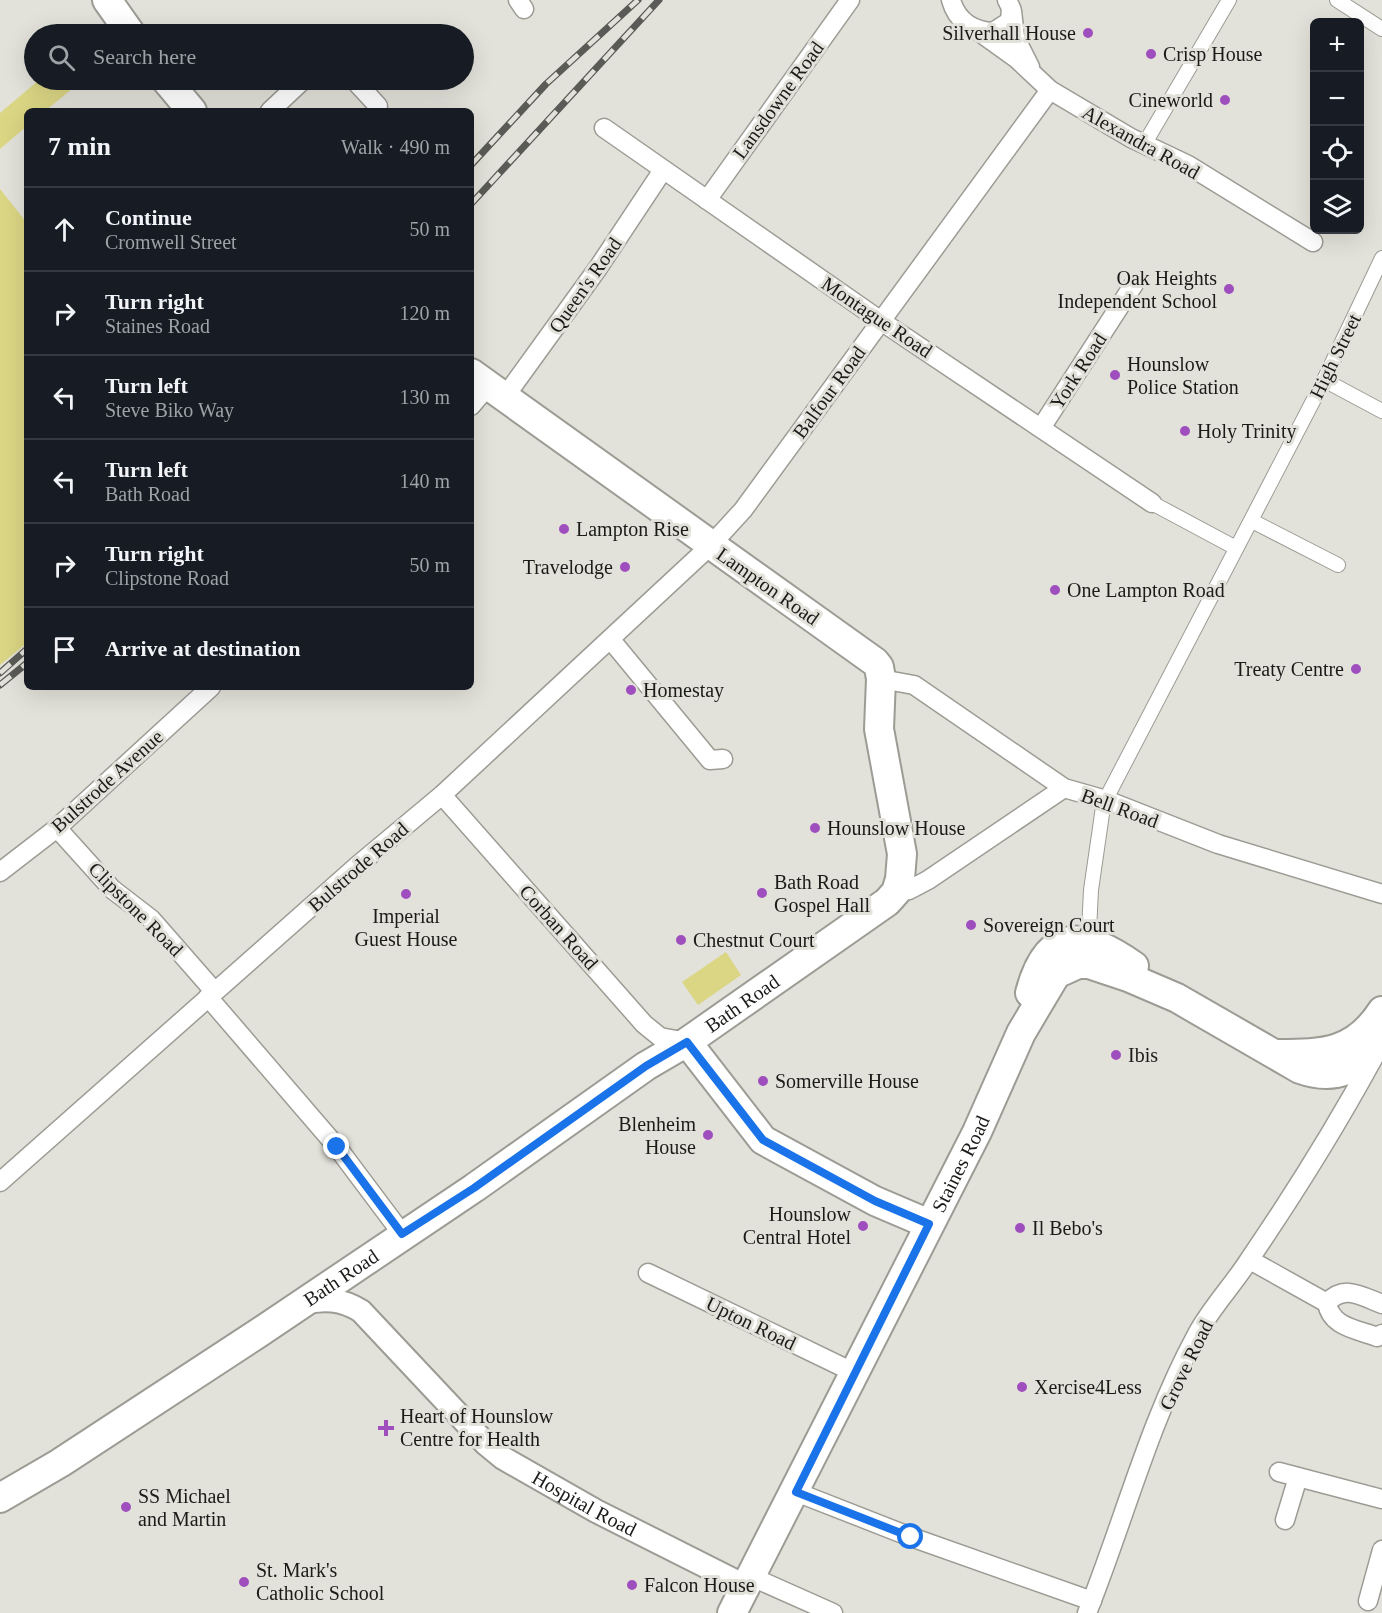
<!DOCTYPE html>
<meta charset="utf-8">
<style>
body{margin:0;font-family:"Times New Roman",serif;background:#20242c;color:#f1f3f6}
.controls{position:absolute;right:18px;top:18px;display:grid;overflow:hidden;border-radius:9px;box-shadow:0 6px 24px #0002}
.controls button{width:54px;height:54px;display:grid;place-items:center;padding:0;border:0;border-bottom:2px solid #363941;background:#171b24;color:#f1f3f6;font:30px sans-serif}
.stop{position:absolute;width:18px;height:18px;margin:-14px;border:4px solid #1a73e8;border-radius:50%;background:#fff}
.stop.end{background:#1a73e8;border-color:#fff;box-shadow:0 2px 6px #0008}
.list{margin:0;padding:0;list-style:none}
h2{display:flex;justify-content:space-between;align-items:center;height:78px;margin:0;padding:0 24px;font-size:26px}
h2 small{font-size:20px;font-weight:400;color:#9ea1a6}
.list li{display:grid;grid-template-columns:39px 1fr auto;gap:18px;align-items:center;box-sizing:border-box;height:84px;padding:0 24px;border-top:2px solid #363941}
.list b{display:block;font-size:22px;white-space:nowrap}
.list p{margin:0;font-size:20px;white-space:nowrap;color:#9ea1a6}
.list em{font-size:20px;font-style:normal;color:#9ea1a6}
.icon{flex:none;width:33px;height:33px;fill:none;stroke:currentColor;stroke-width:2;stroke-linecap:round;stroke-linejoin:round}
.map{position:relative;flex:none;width:1382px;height:1613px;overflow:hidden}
.search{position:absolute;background:#171b24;box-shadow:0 6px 24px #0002;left:24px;top:24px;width:450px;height:66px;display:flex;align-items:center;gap:15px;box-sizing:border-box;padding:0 21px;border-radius:33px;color:#9ea1a6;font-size:22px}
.panel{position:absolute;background:#171b24;box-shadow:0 6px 24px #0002;left:24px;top:108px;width:450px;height:582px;border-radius:9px}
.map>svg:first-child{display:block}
.green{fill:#dbd684}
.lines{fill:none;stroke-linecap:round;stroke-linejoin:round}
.pedestrian-casing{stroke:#9c9c95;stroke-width:16}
.minor-casing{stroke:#9c9c95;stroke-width:21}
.tertiary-casing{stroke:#9c9c95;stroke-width:26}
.primary-casing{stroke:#9c9c95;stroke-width:32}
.pedestrian{stroke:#fff;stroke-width:14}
.minor{stroke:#fff;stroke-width:18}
.tertiary{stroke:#fff;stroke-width:22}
.primary{stroke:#fff;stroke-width:28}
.rail-casing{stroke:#5a5a56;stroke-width:7}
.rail{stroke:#e2e2da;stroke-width:4.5;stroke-dasharray:14;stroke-linecap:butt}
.route{stroke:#1a73e8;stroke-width:8}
.poi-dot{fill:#9f4ebe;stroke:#e2e2da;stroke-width:2}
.labels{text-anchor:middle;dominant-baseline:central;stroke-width:6;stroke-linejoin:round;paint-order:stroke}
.poi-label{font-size:20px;fill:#1b1b19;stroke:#e2e2da;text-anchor:start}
.street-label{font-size:20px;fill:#1b1b19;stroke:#e2e2da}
</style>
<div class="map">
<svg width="1382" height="1613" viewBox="0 0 1382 1613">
<rect width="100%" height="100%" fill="#e2e2da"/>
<g class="green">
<polygon points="39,80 83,80 45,111 27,111 27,126 0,149 0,113"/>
<polygon points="0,189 27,223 27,643 0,665"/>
<polygon points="726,952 741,975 698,1005 682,982"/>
</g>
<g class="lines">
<defs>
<g id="pedestrian">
<polyline points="1337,0 1382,29"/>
<polyline points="1145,143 1229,0"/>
<polyline points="1324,380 1382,411"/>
<polyline points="1152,503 1236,548"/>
<polyline points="1252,521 1338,565"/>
<polyline points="1089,931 1091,890 1103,807 1108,795 1324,380 1382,258"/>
</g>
<g id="minor">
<polyline points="518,0 524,9"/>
<path d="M951,0C957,21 972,31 993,32L1010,21L1011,8L1007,0"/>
<polyline points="1012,11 1015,37 1030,67"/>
<polyline points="978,31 1017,59 1050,90 1131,138 1188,165 1313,242"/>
<polyline points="354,80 378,106"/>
<polyline points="270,111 303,80"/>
<polyline points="604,128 881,321 1152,503"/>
<polyline points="707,200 850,0"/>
<polyline points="504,398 598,268 663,170"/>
<polyline points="471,406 488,386"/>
<polyline points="1041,428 1134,284"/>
<polyline points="611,640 710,760 723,759"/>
<polyline points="881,679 914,685 1064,788 1106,800 1218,844 1382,894"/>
<polyline points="442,795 644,1024 660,1037 687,1042"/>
<polyline points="57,828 112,889 151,919 214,991"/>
<polyline points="0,872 57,828 211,687"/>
<polyline points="896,892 909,890 928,880 1064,788"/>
<polyline points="208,997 337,1147 403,1235"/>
<polyline points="0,1182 357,866 442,795 710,546 743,510 1050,90"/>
<polyline points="1250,1260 1327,1303"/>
<polyline points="648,1273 855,1373"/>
<path d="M1327,1303C1331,1327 1356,1329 1377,1337L1382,1334"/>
<path d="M1327,1303C1344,1284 1361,1296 1382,1304"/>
<polyline points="1279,1472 1382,1499"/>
<polyline points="796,1492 911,1537 1092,1601"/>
<polyline points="1285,1520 1298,1477"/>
<polyline points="752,1577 833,1613"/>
<polyline points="1368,1601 1382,1550"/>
<path d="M1087,1613C1124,1521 1149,1422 1197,1334C1211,1308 1233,1285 1249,1260C1294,1194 1337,1125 1375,1055"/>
</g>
<g id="tertiary">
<path id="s1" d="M303,1303C324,1298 342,1299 361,1311L486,1444L503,1458L596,1511L747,1587"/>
</g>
<g id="primary">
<polyline points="107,0 131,34"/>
<polyline points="166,80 192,111"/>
<path d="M1030,993C1048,924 1086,932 1134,966"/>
<polyline points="687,1042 763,1140 875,1201 929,1224"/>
<path d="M1278,1054C1324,1054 1355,1053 1382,1011"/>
<path id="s2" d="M0,1498L60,1463L257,1334L474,1188L646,1066L687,1042L887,902L896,892L900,879L902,854L879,729L881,679L879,667L875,662L471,373"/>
<path id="s3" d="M732,1613L977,1132L1021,1033L1056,974L1078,964H1089L1128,977L1177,998L1300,1069C1337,1082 1359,1069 1382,1039"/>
</g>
</defs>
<use href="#pedestrian" class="pedestrian-casing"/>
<use href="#minor" class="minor-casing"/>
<use href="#tertiary" class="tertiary-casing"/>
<use href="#primary" class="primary-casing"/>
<use href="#pedestrian" class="pedestrian"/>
<use href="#minor" class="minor"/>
<use href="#tertiary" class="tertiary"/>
<use href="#primary" class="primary"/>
<defs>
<g id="rail">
<polyline points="471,165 546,84 638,0"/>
<polyline points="471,204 659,0"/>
<polyline points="0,673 27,649"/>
<polyline points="0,685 27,663"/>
</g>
</defs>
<use href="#rail" class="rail-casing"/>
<use href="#rail" class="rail"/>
</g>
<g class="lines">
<polyline class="route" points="337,1147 402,1234 474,1188 646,1066 687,1042 763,1140 875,1201 929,1224 796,1492 911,1537"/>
</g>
<g class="poi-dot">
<circle cx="1088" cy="33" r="6"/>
<circle cx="1151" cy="54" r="6"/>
<circle cx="1225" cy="100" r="6"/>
<circle cx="1229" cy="289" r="6"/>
<circle cx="1115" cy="375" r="6"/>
<circle cx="1185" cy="431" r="6"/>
<circle cx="564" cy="529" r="6"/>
<circle cx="625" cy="567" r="6"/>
<circle cx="1055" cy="590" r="6"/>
<circle cx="1356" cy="669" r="6"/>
<circle cx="631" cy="690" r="6"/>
<circle cx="815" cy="828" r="6"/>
<circle cx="762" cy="893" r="6"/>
<circle cx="406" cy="894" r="6"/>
<circle cx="971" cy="925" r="6"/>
<circle cx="681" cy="940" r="6"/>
<circle cx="1116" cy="1055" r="6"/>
<circle cx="763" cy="1081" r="6"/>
<circle cx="708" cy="1135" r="6"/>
<circle cx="863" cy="1226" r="6"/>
<circle cx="1020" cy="1228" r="6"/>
<circle cx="1022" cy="1387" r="6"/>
<path d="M383 1419h6v6h6v6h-6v6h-6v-6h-6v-6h6z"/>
<circle cx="126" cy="1507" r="6"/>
<circle cx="244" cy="1582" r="6"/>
<circle cx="632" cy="1585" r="6"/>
</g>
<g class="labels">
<g class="poi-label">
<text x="1076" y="33" text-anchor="end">Silverhall House</text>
<text x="1163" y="54">Crisp House</text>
<text x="1213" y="100" text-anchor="end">Cineworld</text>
<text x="1217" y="278" text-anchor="end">Oak Heights<tspan x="1217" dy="23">Independent School</tspan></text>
<text x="1127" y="364">Hounslow<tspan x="1127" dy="23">Police Station</tspan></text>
<text x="1197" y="431">Holy Trinity</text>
<text x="576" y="529">Lampton Rise</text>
<text x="613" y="567" text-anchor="end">Travelodge</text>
<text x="1067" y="590">One Lampton Road</text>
<text x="1344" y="669" text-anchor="end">Treaty Centre</text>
<text x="643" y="690">Homestay</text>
<text x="827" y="828">Hounslow House</text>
<text x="774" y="882">Bath Road<tspan x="774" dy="23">Gospel Hall</tspan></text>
<text x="406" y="916" text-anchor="middle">Imperial<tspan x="406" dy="23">Guest House</tspan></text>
<text x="983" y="925">Sovereign Court</text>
<text x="693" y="940">Chestnut Court</text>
<text x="1128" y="1055">Ibis</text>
<text x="775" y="1081">Somerville House</text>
<text x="696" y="1124" text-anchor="end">Blenheim<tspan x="696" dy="23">House</tspan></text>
<text x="851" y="1214" text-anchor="end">Hounslow<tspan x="851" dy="23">Central Hotel</tspan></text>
<text x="1032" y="1228">Il Bebo's</text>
<text x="1034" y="1387">Xercise4Less</text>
<text x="400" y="1416">Heart of Hounslow<tspan x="400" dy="23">Centre for Health</tspan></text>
<text x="138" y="1496">SS Michael<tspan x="138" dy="23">and Martin</tspan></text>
<text x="256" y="1570">St. Mark's<tspan x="256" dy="23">Catholic School</tspan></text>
<text x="644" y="1585">Falcon House</text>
</g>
<g class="street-label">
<text transform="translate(778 100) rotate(-54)">Lansdowne Road</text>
<text transform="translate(1141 142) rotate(29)">Alexandra Road</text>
<text transform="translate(585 285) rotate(-55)">Queen's Road</text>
<text transform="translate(877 317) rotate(34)">Montague Road</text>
<text transform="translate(1335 356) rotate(-64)">High Street</text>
<text transform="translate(1078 371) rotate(-57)">York Road</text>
<text transform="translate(829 392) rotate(-54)">Balfour Road</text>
<text transform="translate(768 586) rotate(35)">Lampton Road</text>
<text transform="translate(107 781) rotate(-42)">Bulstrode Avenue</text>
<text transform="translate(1120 808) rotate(20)">Bell Road</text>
<text transform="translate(358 867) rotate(-41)">Bulstrode Road</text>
<text transform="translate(136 909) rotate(45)">Clipstone Road</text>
<text transform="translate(559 927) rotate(48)">Corban Road</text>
<text stroke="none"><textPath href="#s2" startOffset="892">Bath Road</textPath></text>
<text stroke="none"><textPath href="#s3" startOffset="504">Staines Road</textPath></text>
<text stroke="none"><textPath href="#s2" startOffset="406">Bath Road</textPath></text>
<text transform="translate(751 1323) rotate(26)">Upton Road</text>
<text transform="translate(1186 1365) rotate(-64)">Grove Road</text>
<text stroke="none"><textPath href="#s1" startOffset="358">Hospital Road</textPath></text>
</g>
</g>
</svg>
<div class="controls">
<button>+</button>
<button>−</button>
<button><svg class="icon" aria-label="locate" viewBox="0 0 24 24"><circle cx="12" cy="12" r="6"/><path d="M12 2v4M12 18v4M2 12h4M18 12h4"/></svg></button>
<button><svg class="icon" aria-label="layers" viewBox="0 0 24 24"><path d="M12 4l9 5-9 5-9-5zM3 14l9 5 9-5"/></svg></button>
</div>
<div class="stop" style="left:911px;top:1537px"></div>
<div class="stop end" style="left:337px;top:1147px"></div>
<div class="search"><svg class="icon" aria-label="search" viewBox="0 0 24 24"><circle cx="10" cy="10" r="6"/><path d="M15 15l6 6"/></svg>Search here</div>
<section class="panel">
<h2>7 min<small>Walk · 490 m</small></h2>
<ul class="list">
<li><svg class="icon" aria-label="ahead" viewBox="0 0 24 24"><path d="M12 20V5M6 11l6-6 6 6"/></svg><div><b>Continue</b><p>Cromwell Street</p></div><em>50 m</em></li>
<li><svg class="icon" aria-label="right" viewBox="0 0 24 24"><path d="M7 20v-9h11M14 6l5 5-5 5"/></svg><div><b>Turn right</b><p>Staines Road</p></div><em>120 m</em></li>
<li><svg class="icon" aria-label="left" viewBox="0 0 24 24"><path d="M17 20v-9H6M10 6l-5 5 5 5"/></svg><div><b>Turn left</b><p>Steve Biko Way</p></div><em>130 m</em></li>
<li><svg class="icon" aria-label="left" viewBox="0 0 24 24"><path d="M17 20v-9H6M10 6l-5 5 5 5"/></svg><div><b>Turn left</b><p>Bath Road</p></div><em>140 m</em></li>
<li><svg class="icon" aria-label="right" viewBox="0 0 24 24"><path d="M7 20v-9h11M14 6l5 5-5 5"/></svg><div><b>Turn right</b><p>Clipstone Road</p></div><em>50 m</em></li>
<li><svg class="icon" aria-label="arrive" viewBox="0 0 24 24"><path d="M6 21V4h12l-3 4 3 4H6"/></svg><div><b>Arrive at destination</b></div></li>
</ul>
</section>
</div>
